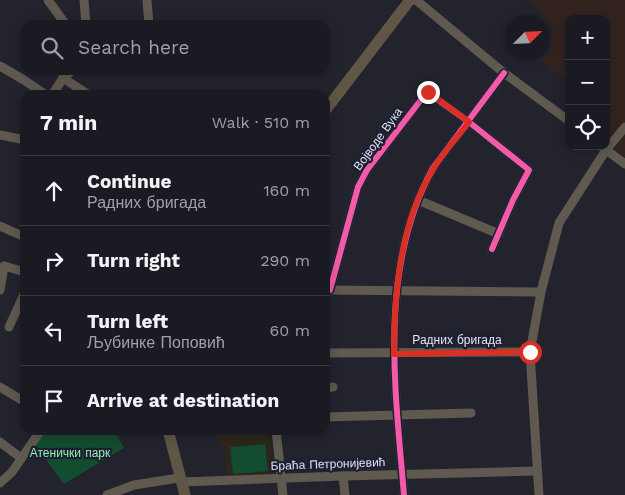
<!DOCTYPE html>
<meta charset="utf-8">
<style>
body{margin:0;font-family:"Work Sans",sans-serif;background:#23232a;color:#f1f3f6}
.controls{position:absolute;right:15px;top:15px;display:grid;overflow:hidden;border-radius:10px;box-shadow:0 2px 12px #0003}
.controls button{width:45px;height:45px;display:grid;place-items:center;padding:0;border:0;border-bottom:1px solid #383840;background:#1a1a22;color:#f1f3f6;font:25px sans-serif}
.compass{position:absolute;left:505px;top:15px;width:45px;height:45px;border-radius:50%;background:#1a1a22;box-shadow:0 2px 12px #0003;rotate:66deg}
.stop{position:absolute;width:15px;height:15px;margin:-11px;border:4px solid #d93025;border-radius:50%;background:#fff}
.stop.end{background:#d93025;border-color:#fff;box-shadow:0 1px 5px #0008}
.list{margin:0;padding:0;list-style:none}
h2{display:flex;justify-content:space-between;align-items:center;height:65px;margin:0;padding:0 20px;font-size:21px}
h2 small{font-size:16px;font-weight:400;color:#9fa1a5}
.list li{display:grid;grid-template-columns:32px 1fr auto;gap:15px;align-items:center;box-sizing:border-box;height:70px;padding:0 20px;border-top:1px solid #383840}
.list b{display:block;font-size:19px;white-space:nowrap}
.list p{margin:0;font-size:16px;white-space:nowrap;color:#9fa1a5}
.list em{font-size:16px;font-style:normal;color:#9fa1a5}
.icon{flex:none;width:28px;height:28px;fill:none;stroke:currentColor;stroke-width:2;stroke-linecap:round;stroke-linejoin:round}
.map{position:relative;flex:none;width:625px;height:495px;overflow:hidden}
.search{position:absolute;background:#1a1a22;box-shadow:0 2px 12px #0003;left:20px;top:20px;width:310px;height:55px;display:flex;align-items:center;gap:12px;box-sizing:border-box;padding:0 18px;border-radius:15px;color:#9fa1a5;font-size:19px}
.panel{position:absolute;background:#1a1a22;box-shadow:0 2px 12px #0003;left:20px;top:90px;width:310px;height:345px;border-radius:15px}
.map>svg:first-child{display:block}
.education{fill:#2d261a}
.medical{fill:#32231f}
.green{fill:#134c2e}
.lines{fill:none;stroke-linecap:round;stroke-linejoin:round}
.minor{stroke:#5f5950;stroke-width:9}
.major{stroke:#5f5646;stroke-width:11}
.cycleway-casing{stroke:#1d1f32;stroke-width:9}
.cycleway{stroke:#f35aa7;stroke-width:6}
.route{stroke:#d93025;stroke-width:6}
.labels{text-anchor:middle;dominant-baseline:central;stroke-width:4.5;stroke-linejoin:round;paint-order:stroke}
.street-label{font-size:12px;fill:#e2e4f2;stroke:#1d1f32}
.park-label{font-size:12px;fill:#8cf1af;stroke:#1d1f32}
</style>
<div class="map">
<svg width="625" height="495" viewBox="0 0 625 495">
<rect width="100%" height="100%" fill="#22232d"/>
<polygon class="education" points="214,430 269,430 275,474 227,476 224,447 220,446"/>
<polygon class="medical" points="525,0 625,0 625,157 606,144 606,19 569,19 569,82 540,60 550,51 553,30 542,12"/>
<g class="green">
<polygon points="46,430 114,430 124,448 64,484 35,445"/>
<polygon points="265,444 268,471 233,474 230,447"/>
</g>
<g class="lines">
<g class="minor">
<polyline points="48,0 66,25"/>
<polyline points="84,0 86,25"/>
<polyline points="147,0 149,25"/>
<polyline points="416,0 504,73 569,121"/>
<polyline points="0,66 24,80 46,95"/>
<polyline points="63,78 89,95"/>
<polyline points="52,95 63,78 73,70"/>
<polyline points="0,135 25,140"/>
<polyline points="601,146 625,164"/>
<polyline points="418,200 499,234"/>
<polyline points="0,226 25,237"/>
<polyline points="0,290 4,266 25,272"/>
<polyline points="326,290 541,292"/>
<polyline points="330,290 358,187 367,170 427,92 469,122 529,170 513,200 492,249"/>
<polyline points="9,327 25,292"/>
<polyline points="325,353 530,352"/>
<polyline points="0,387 25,402"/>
<polyline points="325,388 333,387"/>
<polyline points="325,417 471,413"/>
<polyline points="276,430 283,495"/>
<polyline points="0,442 21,458"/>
<polyline points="343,476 345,495"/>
<polyline points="181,482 343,476 537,471"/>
<polyline points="0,483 12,472 41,430"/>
<polyline points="107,495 134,485 179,478"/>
<path d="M404,495C395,387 378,268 433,168L504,73"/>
<polyline points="539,495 530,352 541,292 559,223 606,150 625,127"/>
</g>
<g class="major">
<polyline points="325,111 410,0"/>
<polyline points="168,430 185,495"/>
</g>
<defs>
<g id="cycleway">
<polyline points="330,290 358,187 367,170 427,92 469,122 529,170 513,200 492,249"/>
<path d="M404,495C395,387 378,268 433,168L504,73"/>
</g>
</defs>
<use href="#cycleway" class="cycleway-casing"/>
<use href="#cycleway" class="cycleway"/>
</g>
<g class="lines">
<path class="route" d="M428,92L469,122C457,138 442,153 432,171C400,225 394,292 394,354L530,352"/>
</g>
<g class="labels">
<g class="street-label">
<text transform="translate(378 139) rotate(-54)">Војводе Вука</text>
<text x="457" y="340">Радних бригада</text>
<text transform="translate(328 464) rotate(-2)">Браћа Петронијевић</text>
</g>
<g class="park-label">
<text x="70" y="453">Атенички парк</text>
</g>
</g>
</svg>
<div class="controls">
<button>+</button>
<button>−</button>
<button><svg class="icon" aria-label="locate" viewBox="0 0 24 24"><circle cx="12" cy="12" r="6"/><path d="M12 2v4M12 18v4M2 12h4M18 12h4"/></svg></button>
</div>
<svg class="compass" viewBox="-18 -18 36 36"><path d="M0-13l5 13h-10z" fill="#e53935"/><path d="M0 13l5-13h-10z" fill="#9fa1a5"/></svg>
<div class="stop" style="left:530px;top:352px"></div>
<div class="stop end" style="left:428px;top:92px"></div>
<div class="search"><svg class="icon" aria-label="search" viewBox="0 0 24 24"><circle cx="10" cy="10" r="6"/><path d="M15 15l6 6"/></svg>Search here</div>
<section class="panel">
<h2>7 min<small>Walk · 510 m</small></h2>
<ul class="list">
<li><svg class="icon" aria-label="ahead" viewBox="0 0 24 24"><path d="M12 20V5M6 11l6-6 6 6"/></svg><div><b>Continue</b><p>Радних бригада</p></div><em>160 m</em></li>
<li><svg class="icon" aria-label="right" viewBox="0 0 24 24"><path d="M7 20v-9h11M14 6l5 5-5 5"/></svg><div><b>Turn right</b></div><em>290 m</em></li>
<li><svg class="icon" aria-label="left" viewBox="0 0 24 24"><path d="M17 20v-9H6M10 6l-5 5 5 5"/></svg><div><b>Turn left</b><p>Љубинке Поповић</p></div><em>60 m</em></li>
<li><svg class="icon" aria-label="arrive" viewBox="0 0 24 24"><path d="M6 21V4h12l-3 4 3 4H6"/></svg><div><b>Arrive at destination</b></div></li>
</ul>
</section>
</div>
